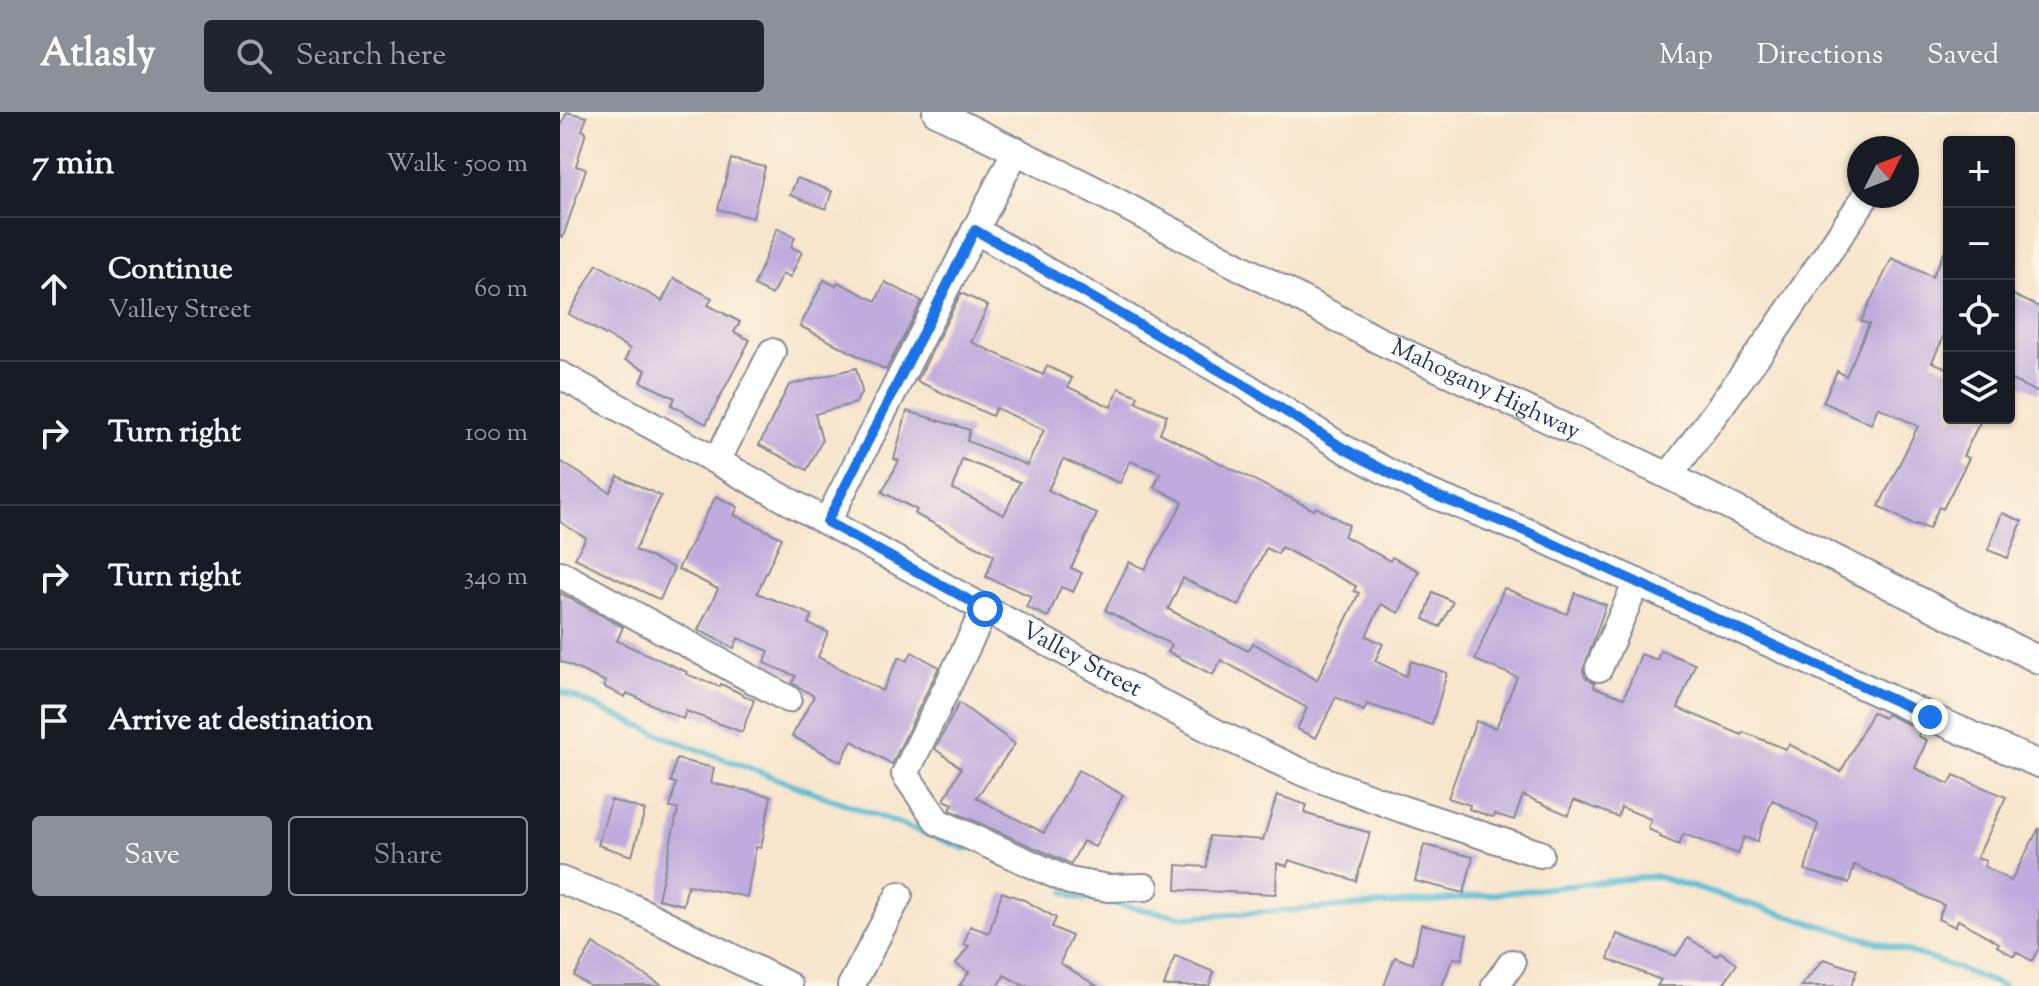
<!DOCTYPE html>
<meta charset="utf-8">
<style>
body{margin:0;font-family:"Sorts Mill Goudy",serif;background:#20242c;color:#f1f3f6}
.controls{position:absolute;right:24px;top:24px;display:grid;overflow:hidden;border-radius:8px;box-shadow:0 2px 6px #0004}
.controls button{width:72px;height:72px;display:grid;place-items:center;padding:0;border:0;border-bottom:2px solid #363941;background:#171b24;color:#f1f3f6;font:40px sans-serif}
.compass{position:absolute;left:1287px;top:24px;width:72px;height:72px;border-radius:50%;background:#171b24;box-shadow:0 2px 6px #0004;rotate:48deg}
.stop{position:absolute;width:24px;height:24px;margin:-18px;border:6px solid #1a73e8;border-radius:50%;background:#fff}
.stop.end{background:#1a73e8;border-color:#fff;box-shadow:0 2px 8px #0008}
.list{margin:0;padding:0;list-style:none}
h2{display:flex;justify-content:space-between;align-items:center;height:104px;margin:0;padding:0 32px;font-size:34px}
h2 small{font-size:26px;font-weight:400;color:#9ea1a6}
.list li{display:grid;grid-template-columns:52px 1fr auto;gap:24px;align-items:center;box-sizing:border-box;height:144px;padding:0 32px;border-top:2px solid #363941}
.list b{display:block;font-size:30px;white-space:nowrap}
.list p{margin:0;font-size:26px;white-space:nowrap;color:#9ea1a6}
.list em{font-size:26px;font-style:normal;color:#9ea1a6}
.actions{display:flex;gap:16px;padding:24px 32px}
.actions a{flex:1;padding:18px 0;border:2px solid #8c9099;border-radius:8px;text-align:center;font-size:28px;color:#8c9099}
.actions .main{background:#8c9099;color:#fff}
.icon{flex:none;width:44px;height:44px;fill:none;stroke:currentColor;stroke-width:2;stroke-linecap:round;stroke-linejoin:round}
.map{position:relative;flex:none;width:1479px;height:874px;overflow:hidden}
header{display:flex;align-items:center;gap:48px;box-sizing:border-box;height:112px;padding:0 40px;background:#8c9099;color:#fff}
header strong{font-size:38px}
nav{display:flex;gap:44px;margin-inline-start:auto;font-size:28px}
.search{width:560px;height:72px;background:#20242c;display:flex;align-items:center;gap:20px;box-sizing:border-box;padding:0 28px;border-radius:8px;color:#9ea1a6;font-size:30px}
main{display:flex}
aside{flex:1;background:#171b24}
.map>svg:first-child{display:block}
.lines{fill:none;stroke-linecap:round;stroke-linejoin:round}
.stream{stroke:#55bbd3;stroke-width:6}
.building{fill:#bfabdd;fill-rule:evenodd}
.minor-casing{stroke:#898a95;stroke-width:30}
.minor{stroke:#fff;stroke-width:26}
.route{stroke:#1a73e8;stroke-width:10}
.labels{text-anchor:middle;dominant-baseline:central;stroke-width:6;stroke-linejoin:round;paint-order:stroke}
.street-label{font-size:24px;fill:#1b2f5e;stroke:#fcf5e5}
</style>
<header>
<strong>Atlasly</strong>
<div class="search"><svg class="icon" aria-label="search" viewBox="0 0 24 24"><circle cx="10" cy="10" r="6"/><path d="M15 15l6 6"/></svg>Search here</div>
<nav><a>Map</a><a>Directions</a><a>Saved</a></nav>
</header>
<main>
<aside>
<h2>7 min<small>Walk · 500 m</small></h2>
<ul class="list">
<li><svg class="icon" aria-label="ahead" viewBox="0 0 24 24"><path d="M12 20V5M6 11l6-6 6 6"/></svg><div><b>Continue</b><p>Valley Street</p></div><em>60 m</em></li>
<li><svg class="icon" aria-label="right" viewBox="0 0 24 24"><path d="M7 20v-9h11M14 6l5 5-5 5"/></svg><div><b>Turn right</b></div><em>100 m</em></li>
<li><svg class="icon" aria-label="right" viewBox="0 0 24 24"><path d="M7 20v-9h11M14 6l5 5-5 5"/></svg><div><b>Turn right</b></div><em>340 m</em></li>
<li><svg class="icon" aria-label="arrive" viewBox="0 0 24 24"><path d="M6 21V4h12l-3 4 3 4H6"/></svg><div><b>Arrive at destination</b></div></li>
</ul>
<div class="actions"><a class="main">Save</a><a>Share</a></div>
</aside>
<div class="map">
<svg width="1479" height="874" viewBox="0 0 1479 874">
<rect width="100%" height="100%" fill="#fcf5e5"/>
<filter id="ink" filterUnits="userSpaceOnUse"><feTurbulence type="fractalNoise" baseFrequency=".0125" numOctaves="2"/><feDisplacementMap in="SourceGraphic" scale="16" xChannelSelector="R" yChannelSelector="G"/><feConvolveMatrix kernelMatrix="1 2 1 2 8 2 1 2 1" color-interpolation-filters="sRGB"/></filter>
<filter id="wash" filterUnits="userSpaceOnUse"><feTurbulence type="fractalNoise" baseFrequency=".006" numOctaves="4" result="noise"/><feDisplacementMap in="SourceGraphic" scale="32" xChannelSelector="R" yChannelSelector="G"/><feGaussianBlur stdDeviation="1.8" result="paint"/><feColorMatrix in="noise" values="0 0 0 0 0 0 0 0 0 0 0 0 0 0 0 0 0 1.4 0 .05"/><feComposite in="paint" operator="in"/></filter>
<g filter="url(#wash)">
<rect width="100%" height="100%" fill="#f7e5cc"/>
<g class="lines">
<g class="stream">
<polyline points="0,579 113,628 407,737"/>
<polyline points="505,780 515,785 624,805 874,789 1095,764 1367,845 1443,874"/>
</g>
</g>
<g id="blocks">
<g class="building">
<polygon points="7,0 27,5 22,18 26,20 16,54 26,57 3,125 0,124 0,16"/>
<polygon points="171,47 205,55 193,106 158,97"/>
<polygon points="237,66 272,79 266,97 230,83"/>
<polygon points="217,116 235,125 231,135 242,140 230,166 222,162 212,183 194,174"/>
<polygon points="1389,131 1389,213 1372,250 1389,257 1389,306 1422,306 1403,344 1409,346 1383,397 1379,395 1369,417 1356,412 1355,414 1319,394 1358,314 1318,295 1311,312 1263,290 1277,259 1286,264 1309,212 1301,209 1332,146 1372,165"/>
<polygon points="37,152 102,189 114,166 152,186 148,193 180,210 174,220 190,228 146,312 111,293 115,286 81,270 86,258 65,248 70,237 9,202"/>
<polygon points="264,168 276,174 278,170 316,189 325,170 362,189 326,258 240,214"/>
<path d="M401,181L428,194L411,230L483,263L487,254L512,266L508,275L551,295L559,276L578,284L576,290L607,303L600,321L754,398L756,395L789,413L784,424L830,449L832,445L859,459L839,501L821,492L806,524L823,532L815,549L846,564L851,549L887,561L872,613L807,592L804,599L776,585L756,626L737,617L747,596L661,548L653,563L608,540L612,533L545,498L569,450L585,457L623,390L594,375L601,361L570,349L560,371L503,347L488,378L537,402L511,456L522,461L513,480L501,475L488,505L466,495L471,484L426,465L434,443L355,402L357,398L322,380L339,349L334,347L347,299L410,318L407,329L467,353L484,318L436,296L432,304L357,269ZM402,347L460,370L444,403L393,377ZM721,435L796,474L794,479L799,481L757,568L693,531L688,539L608,497L623,466L679,494L706,436L718,442Z"/>
<polygon points="1449,181 1479,195 1479,281 1449,267"/>
<polygon points="296,256 302,279 296,291 255,302 262,329 247,358 199,333 229,273"/>
<polygon points="0,349 50,380 58,364 101,384 75,438 114,456 100,488 15,446 26,426 0,410"/>
<polygon points="156,384 178,395 174,403 222,426 197,481 252,503 248,512 268,520 258,545 322,579 339,545 347,549 352,540 379,555 332,652 292,629 281,650 232,624 254,584 232,571 236,564 204,551 209,539 178,526 174,536 138,518 158,477 118,457"/>
<polygon points="1442,401 1462,409 1448,446 1428,438"/>
<polygon points="944,476 1007,502 1015,481 1046,493 1023,558 1025,565 1035,571 1034,575 1064,586 1081,542 1097,548 1100,538 1135,552 1118,596 1182,623 1183,620 1226,637 1229,632 1281,660 1312,600 1324,606 1326,602 1361,618 1358,624 1367,628 1355,656 1389,672 1394,663 1446,685 1417,746 1426,749 1424,754 1451,769 1479,716 1479,836 1472,849 1456,840 1454,844 1437,834 1439,831 1398,808 1395,815 1378,807 1384,793 1294,753 1289,771 1245,758 1258,712 1212,688 1197,730 1184,725 1178,742 1123,722 1119,733 1100,725 1101,723 1088,717 1091,707 1061,695 1058,705 1014,688 1008,703 963,683 954,708 935,702 933,705 909,697 910,693 888,686 916,609 936,616 957,565 915,548"/>
<polygon points="873,480 893,490 880,515 864,507"/>
<polygon points="0,481 63,515 57,529 127,560 126,562 160,575 161,572 194,588 182,620 126,599 123,607 67,581 65,585 44,575 46,570 0,549"/>
<polygon points="399,591 455,632 416,686 484,721 518,658 563,683 535,735 523,729 511,752 390,698 393,692 384,688 401,656 375,637"/>
<polygon points="116,647 154,656 151,671 211,684 201,736 196,735 187,785 128,773 123,793 98,787 118,697 110,696 116,671 111,670"/>
<polygon points="717,683 747,693 744,701 810,721 796,769 729,748 727,754 717,751 716,782 616,778 617,753 647,755 649,724 703,728"/>
<polygon points="51,688 85,698 72,744 38,733"/>
<polygon points="864,733 913,745 904,781 855,769"/>
<polygon points="442,780 464,788 496,806 492,815 512,824 500,851 537,874 464,874 444,863 439,874 399,874 409,860 396,852 409,834 404,832 410,814 429,821"/>
<polygon points="861,812 907,822 902,847 893,846 882,874 824,874 835,845 853,852"/>
<polygon points="1057,822 1116,844 1128,826 1157,844 1160,840 1177,852 1162,874 1097,874 1101,868 1048,847"/>
<polygon points="33,832 103,874 30,874 14,864"/>
<polygon points="615,844 654,860 649,874 604,874"/>
<polygon points="1264,847 1297,858 1291,874 1241,874"/>
</g>
</g>
</g>
<g filter="url(#ink)">
<use href="#blocks" fill-opacity="0" stroke="#898a95" stroke-width="2"/>
<g class="lines">
<defs>
<g id="minor">
<path id="s1" d="M376,0L533,77L818,228L1109,364L1479,548"/>
<polyline points="415,118 681,271 783,336 859,377 970,421 1370,605 1479,652"/>
<path id="s2" d="M0,263L425,497L655,620L744,661L842,697L980,742"/>
<polyline points="157,349 212,240"/>
<polyline points="1109,364 1213,222 1306,84"/>
<polyline points="267,410 456,38"/>
<polyline points="0,462 228,587"/>
<polyline points="425,497 345,662 378,710 509,769 548,776 585,775"/>
<polyline points="1039,556 1077,470"/>
<polyline points="0,768 72,795 229,874"/>
<polyline points="291,874 339,783"/>
<polyline points="935,874 952,851"/>
</g>
</defs>
<use href="#minor" class="minor-casing"/>
<use href="#minor" class="minor"/>
</g>
</g>
<g class="lines" filter="url(#ink)">
<polyline class="route" points="425,497 267,410 415,118 681,271 783,336 859,377 970,421 1370,605"/>
</g>
<g class="labels">
<g class="street-label">
<text stroke="none"><textPath href="#s1" startOffset="616">Mahogany Highway</textPath></text>
<text stroke="none"><textPath href="#s2" startOffset="594">Valley Street</textPath></text>
</g>
</g>
</svg>
<div class="controls">
<button>+</button>
<button>−</button>
<button><svg class="icon" aria-label="locate" viewBox="0 0 24 24"><circle cx="12" cy="12" r="6"/><path d="M12 2v4M12 18v4M2 12h4M18 12h4"/></svg></button>
<button><svg class="icon" aria-label="layers" viewBox="0 0 24 24"><path d="M12 4l9 5-9 5-9-5zM3 14l9 5 9-5"/></svg></button>
</div>
<svg class="compass" viewBox="-18 -18 36 36"><path d="M0-13l5 13h-10z" fill="#e53935"/><path d="M0 13l5-13h-10z" fill="#9ea1a6"/></svg>
<div class="stop" style="left:425px;top:497px"></div>
<div class="stop end" style="left:1370px;top:605px"></div>
</div>
</main>
